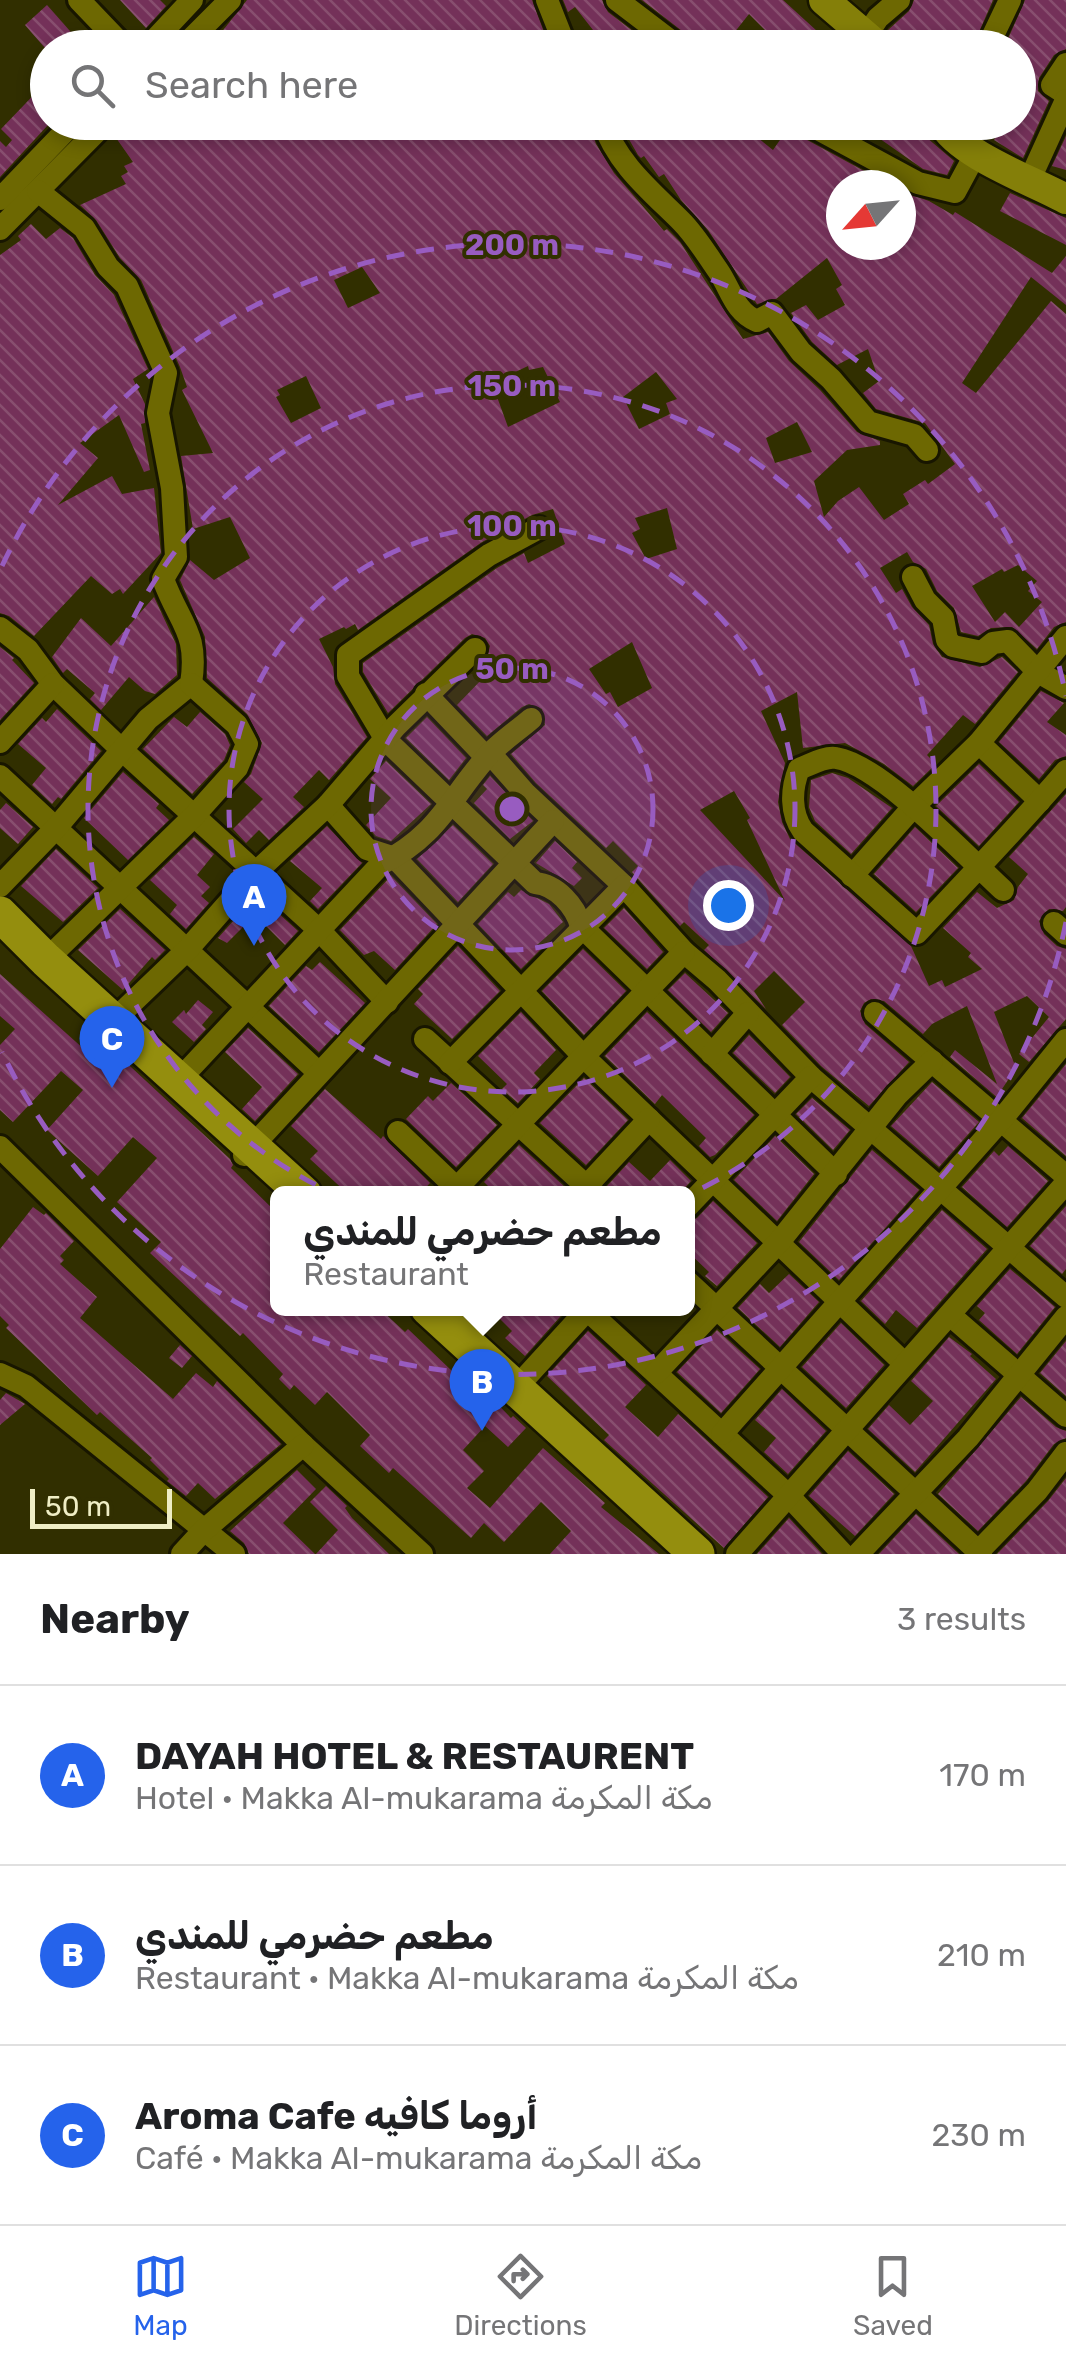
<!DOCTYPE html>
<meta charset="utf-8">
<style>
body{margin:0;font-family:Rubik,Vazirmatn,sans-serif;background:#f6f6f6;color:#202124}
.compass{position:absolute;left:826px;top:170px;width:90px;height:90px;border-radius:50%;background:#fff;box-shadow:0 5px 15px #0003;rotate:243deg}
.scale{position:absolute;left:30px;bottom:25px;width:142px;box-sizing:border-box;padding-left:10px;border:5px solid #efeec5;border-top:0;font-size:28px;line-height:35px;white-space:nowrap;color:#efeec5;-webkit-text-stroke:8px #312f00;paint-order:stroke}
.you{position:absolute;left:728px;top:905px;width:35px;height:35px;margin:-25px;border:8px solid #fff;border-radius:50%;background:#1a73e8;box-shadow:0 0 0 15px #1a73e833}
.badge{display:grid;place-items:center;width:65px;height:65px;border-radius:50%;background:#2563eb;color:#fff;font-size:32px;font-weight:700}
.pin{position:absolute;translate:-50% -82px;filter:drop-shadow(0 2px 5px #0008)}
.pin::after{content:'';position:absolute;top:52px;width:35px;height:30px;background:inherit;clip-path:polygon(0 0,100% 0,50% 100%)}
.popup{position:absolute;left:270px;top:1186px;width:425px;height:130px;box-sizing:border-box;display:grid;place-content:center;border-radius:15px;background:#fff;filter:drop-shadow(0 2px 8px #0005);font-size:32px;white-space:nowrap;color:#757577}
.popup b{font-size:38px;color:#202124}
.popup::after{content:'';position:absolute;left:50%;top:100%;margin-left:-20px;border:20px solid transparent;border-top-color:#fff}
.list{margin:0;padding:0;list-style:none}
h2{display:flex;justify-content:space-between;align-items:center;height:130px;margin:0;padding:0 40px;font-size:42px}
h2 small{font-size:32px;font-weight:400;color:#757577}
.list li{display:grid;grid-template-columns:65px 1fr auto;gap:30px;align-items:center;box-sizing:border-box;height:180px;padding:0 40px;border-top:2px solid #e0e0e0}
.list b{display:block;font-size:38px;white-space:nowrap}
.list p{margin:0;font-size:32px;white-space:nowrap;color:#757577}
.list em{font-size:32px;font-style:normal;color:#757577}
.icon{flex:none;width:55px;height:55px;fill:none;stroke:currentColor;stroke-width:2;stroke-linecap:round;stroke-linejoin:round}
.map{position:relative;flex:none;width:1066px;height:1554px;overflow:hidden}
.search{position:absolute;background:#fff;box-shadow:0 5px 15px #0003;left:30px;right:30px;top:30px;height:110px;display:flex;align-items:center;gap:25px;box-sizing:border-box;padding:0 35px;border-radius:55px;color:#757577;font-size:38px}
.sheet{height:670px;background:#fff}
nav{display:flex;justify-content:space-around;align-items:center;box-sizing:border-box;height:140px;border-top:2px solid #e0e0e0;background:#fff;font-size:28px;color:#757577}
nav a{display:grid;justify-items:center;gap:5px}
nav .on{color:#2563eb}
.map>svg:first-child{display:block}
.building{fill:url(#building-back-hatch);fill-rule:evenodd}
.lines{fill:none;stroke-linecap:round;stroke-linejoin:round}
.minor-casing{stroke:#181600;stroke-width:28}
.major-casing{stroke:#181600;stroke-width:35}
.highway-casing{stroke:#181600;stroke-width:40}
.minor{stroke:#6d6802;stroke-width:22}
.major{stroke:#847f09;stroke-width:30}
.highway{stroke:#948e0e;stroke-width:35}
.ring{fill:none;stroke:#985cc0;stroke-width:5;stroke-dasharray:18 12}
.centre{fill:#985cc0;stroke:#312f00;stroke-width:5}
.ring-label{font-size:30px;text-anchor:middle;font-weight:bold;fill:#985cc0;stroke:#312f00;stroke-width:8;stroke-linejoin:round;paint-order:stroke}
</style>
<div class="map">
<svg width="1066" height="1554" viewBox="0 0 1066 1554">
<defs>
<pattern id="building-back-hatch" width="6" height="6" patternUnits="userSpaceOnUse" patternTransform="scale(2.5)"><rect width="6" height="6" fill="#743159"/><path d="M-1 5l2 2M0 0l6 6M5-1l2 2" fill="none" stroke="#884f6f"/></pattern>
</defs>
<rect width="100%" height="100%" fill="#312f00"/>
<g class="building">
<polygon points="120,0 160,0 166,6 146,28"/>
<polygon points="247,0 532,0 550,48 209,48"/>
<polygon points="563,0 602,0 608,12 655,48 581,48 578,39 593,30 575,7 568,12"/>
<polygon points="642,0 783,0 829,42 835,34 851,48 762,48 771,36 749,14 730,38 742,48 704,48"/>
<polygon points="914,0 993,0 972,48 898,48 897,41 888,30 909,11"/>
<polygon points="1025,0 1066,0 1066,49 1054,55 1039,78 1038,91 1049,101 1023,158 994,140 997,135 981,122 1018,122 1018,48 1004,48"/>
<polygon points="47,5 85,48 45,48 25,25"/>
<polygon points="48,80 48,125 0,177 0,141 6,147 12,140 1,129"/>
<path d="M132,122H588L596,144L614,173L664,231L667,229L680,242L743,339L768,332L789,361L820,390L857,432L880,441V445L847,450L814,481L824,517L838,501L859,487L884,520L909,504L903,494L925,480L928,484L955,464L925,423L876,409L863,393L879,381L868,349L837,365L812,342L791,313L806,305L818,320L845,305L836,289L842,285L827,258L776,299L757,304L708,230L681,200L664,174L659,177L644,156L641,158L638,155L619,122H753L748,130L773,150L789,127L798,135L890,185H841V245H901V191L929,201L953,215L955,212L1052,273L1066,256V305L1031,277L962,383L976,393L1051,301L1066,314V622L1054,627L1037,649L1012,627L991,628L978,636L961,632L954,608L937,591L926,569L913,562L907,552L880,568L896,593L902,589L912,607L929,625L933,644L942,657L980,667L1002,657L1018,672L975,724L963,715L927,755L936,764L913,786L884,764L845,743L803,748L797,692L761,711L785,763L778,802L782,822L790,839L911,946L929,986L942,980L945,987L982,969L968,957L971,953L943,928L977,892L997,908L1014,900L1018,887L1028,874L1009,857L1066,794V907L1063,911L1049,909L1039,921L1044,934L1057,946L1066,949V1019L1029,1062L1019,1054L1049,1017L1027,996L994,1012L1016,1068L1002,1089L1005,1091L999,1099L950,1057L955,1050L997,1084L967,1006L932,1024L923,1034L884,1001L871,999L864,1003L860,1011L865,1024L909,1062L869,1106L821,1066L782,1025L805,1002L774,971L754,991L766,1009L704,950L709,945L684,922L680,926L632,872L638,866L613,841L606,848L536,783L511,754L545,725L542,709L529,704L522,707L487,736L457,705L485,676L481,671L491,662L487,658L490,646L485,638L472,634L465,638L388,713L363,672V663L497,568L524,553L528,563L565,544L553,509L532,515L482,542L358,630L355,624L346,629L344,627L319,639L333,667L335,684L367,737L329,780L319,770L293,797L304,807L269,840L259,830L246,843L233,829L263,799L244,782L251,774L262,743L247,714L207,678L205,637L180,580L190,560L214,580L250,558L230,517L193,529L181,456L213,453L182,390L187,387L180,367L141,280L120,258L96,220L80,205L126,184L121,176L128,172L124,166L133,162L114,135ZM362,267L380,293L348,308L334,280ZM528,366L529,370L543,367L560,402L508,427L492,383ZM656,372L677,399L666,403L670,414L639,429L623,397ZM306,376L321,408L291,423L276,397L280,395L277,390ZM797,422L812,452L775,463L766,438ZM667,508L677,549L646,559L632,533L640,529L635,518ZM1018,565L1037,581L1028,591L1042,602L1019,627L1005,612L995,622L972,586L1002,569L1004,572ZM632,642L652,688L618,707L610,692L606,694L589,669ZM734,791L750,818L747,820L785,901L700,810Z"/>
<polygon points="856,122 908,122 928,134 926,137 954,161 947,175 923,169"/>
<polygon points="1066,136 1066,170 1052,166"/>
<polygon points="1010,193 1066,218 1066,245 1000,211"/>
<polygon points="31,224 46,239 60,228 73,238 95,275 114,295 148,369 133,379 145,404 145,423 141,424 150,470 144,472 119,415 80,443 98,458 58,505 112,476 122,494 154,488 161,553 123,594 120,589 112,594 91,576 34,636 9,616 0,613 0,255 21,240 18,236"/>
<polygon points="154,597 176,644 177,675 155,694 145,691 129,677 101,710 90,699 95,693 67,669 63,673 52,657 81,618 111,646"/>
<polygon points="0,647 14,658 12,660 34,683 0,720"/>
<polygon points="1041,691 1064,703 1047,722 1066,735 1066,756 1055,760 1039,779 999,742"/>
<polygon points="57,709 101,751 61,799 58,797 52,804 32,785 46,768 18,744 42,718 46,722"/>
<polygon points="200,712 225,734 230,745 224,760 192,794 143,749 174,717 187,727"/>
<polygon points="427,717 466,758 449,780 406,738"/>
<polygon points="386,761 431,804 391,841 376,836 366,825 391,798 370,779"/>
<polygon points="979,764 1019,802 979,846 936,806"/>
<polygon points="123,772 159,804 156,808 169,820 128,860 84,818"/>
<polygon points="832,773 848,778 892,808 851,854 815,821 809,807 811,780"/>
<polygon points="490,776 533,821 510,839 474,803 487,789 483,785"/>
<polygon points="6,803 33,827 18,844 0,828 0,810"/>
<polygon points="453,825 493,864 458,902 417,859"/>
<polygon points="327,826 362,863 318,909 310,901 322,888 290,861"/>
<polygon points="915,827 958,868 916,912 874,874"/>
<polygon points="194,837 214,854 197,875 210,887 201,896 209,903 186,929 170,914 177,905 150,880"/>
<polygon points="555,841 577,862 572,868 582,878 574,886 536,863"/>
<polygon points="56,849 98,888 63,922 21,886"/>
<polygon points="391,876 437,924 395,970 374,951 364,955 340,930"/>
<polygon points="521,890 549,904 563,922 537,945 541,949 521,969 478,924 508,892 514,897"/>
<polygon points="257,894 298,931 285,945 255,915 227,943 218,938"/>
<polygon points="624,908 663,952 647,969 604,928"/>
<polygon points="120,909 165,950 155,960 152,957 123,990 78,950"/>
<polygon points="458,946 500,991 452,1039 414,1004 423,994 418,989"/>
<polygon points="583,949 626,991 584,1035 542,991"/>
<polygon points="320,962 365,1003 319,1052 269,1006 306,966 312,970"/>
<polygon points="685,973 728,1013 711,1032 668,990"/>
<polygon points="0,974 104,1067 117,1054 230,1159 233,1165 231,1168 277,1213 277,1308 379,1308 405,1332 408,1329 473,1391 476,1387 481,1392 483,1389 511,1418 513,1416 526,1428 508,1447 485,1426 463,1450 484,1471 467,1488 490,1508 543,1448 605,1503 601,1507 659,1554 550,1554 571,1531 541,1502 504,1542 484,1523 471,1538 393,1468 389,1473 360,1446 370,1435 327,1392 315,1405 294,1385 290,1390 279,1379 283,1374 243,1333 240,1336 218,1316 150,1253 161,1242 117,1202 157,1158 133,1137 98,1176 47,1130 83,1090 61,1071 13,1122 0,1110 0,1045 15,1029 0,1016"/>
<polygon points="198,1000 213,1012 202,1025 206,1029 194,1042 172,1022 184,1010 186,1014"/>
<polygon points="521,1012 556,1050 534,1073 540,1079 518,1103 502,1089 507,1084 478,1056"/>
<polygon points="647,1012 754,1115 715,1155 710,1157 699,1146 706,1138 662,1095 655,1104 605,1056"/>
<polygon points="248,1028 298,1074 255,1121 242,1109 262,1087 225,1052"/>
<polygon points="749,1035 790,1077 775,1093 733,1053"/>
<polygon points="1066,1064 1066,1156 1022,1118"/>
<polygon points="584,1078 628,1120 586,1165 540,1123"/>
<polygon points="932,1082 979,1122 939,1167 891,1126"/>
<polygon points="451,1083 497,1125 456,1167 406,1119 428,1096 433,1101"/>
<polygon points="325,1089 381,1139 383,1136 430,1183 420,1194 348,1194 310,1159 318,1151 291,1126"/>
<polygon points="812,1098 850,1130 833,1150 796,1114"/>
<polygon points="775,1136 814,1174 777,1221 734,1180"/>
<polygon points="519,1145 566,1188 562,1194 496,1194 484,1182"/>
<polygon points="1008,1146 1048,1181 1007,1227 962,1187 994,1151 999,1156"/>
<polygon points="872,1150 919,1190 839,1280 799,1242"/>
<polygon points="670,1160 691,1181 679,1194 610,1193 607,1186 629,1162 650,1181"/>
<polygon points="713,1201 757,1243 717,1286 705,1276 709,1272 687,1251 687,1222 697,1218"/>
<polygon points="1066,1206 1066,1269 1062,1274 1030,1246"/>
<polygon points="33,1207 44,1215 46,1213 74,1241 60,1256 64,1260 60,1264 97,1297 80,1318 173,1399 196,1373 213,1387 217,1381 281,1444 215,1499 198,1483 186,1496 167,1481 169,1479 150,1460 152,1458 100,1412 97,1415 6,1328 9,1325 0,1316 0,1249"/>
<polygon points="942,1210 987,1249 917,1328 896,1310 885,1324 861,1301"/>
<polygon points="1010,1269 1055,1307 1017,1354 979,1320 985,1313 977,1306"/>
<polygon points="789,1274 819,1302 780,1347 738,1308 760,1284 769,1293"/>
<polygon points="489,1308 568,1308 525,1356 505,1338 512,1331"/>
<polygon points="841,1323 884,1365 846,1408 802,1367"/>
<polygon points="717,1330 760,1369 721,1413 677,1372"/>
<polygon points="588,1331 646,1385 625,1407 658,1437 678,1414 768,1497 724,1548 604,1440 609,1435 547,1376"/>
<polygon points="949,1337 972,1354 970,1356 996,1379 915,1472 868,1429 889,1405 910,1425 933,1401 911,1381"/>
<polygon points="1066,1341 1066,1396 1040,1373"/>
<polygon points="180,1345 192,1356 182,1368 169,1358"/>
<polygon points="782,1389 826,1431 788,1474 764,1452 776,1438 755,1420"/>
<polygon points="6,1393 25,1404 0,1425 0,1400"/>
<polygon points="1021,1397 1056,1427 1066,1431 1066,1438 1054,1444 1026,1481 978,1531 938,1494"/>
<polygon points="848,1451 894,1494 855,1536 809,1496"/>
<polygon points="297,1470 316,1489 283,1523 315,1554 249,1554 244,1543 230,1531"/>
<polygon points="1066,1478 1066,1554 997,1554 1048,1501"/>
<polygon points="326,1486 347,1506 345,1508 352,1518 389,1554 316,1554 338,1530 310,1502"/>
<polygon points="916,1514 959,1554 879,1554"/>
<polygon points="789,1518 822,1554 757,1554"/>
</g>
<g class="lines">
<defs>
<g id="minor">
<polyline points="79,0 125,48"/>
<polyline points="547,0 566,48"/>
<polyline points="617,0 680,48"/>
<polyline points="866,36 878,18 899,0"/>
<polyline points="147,48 192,0"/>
<polyline points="182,48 230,0"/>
<polyline points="987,48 1010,0"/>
<polyline points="1066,64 1052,85 1066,94"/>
<path d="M603,122C617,164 651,191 681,221C696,236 707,255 719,272C731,290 735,312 757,321L772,313L801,352L831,379L868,422L914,435L927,450"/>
<polyline points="805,122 918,183 955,192 976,153"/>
<polyline points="1030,179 1066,100"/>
<polyline points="0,199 74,122"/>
<polyline points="0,229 106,122"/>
<path d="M539,528L489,555L348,655V676L386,740L535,883C557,885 575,906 581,926L836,1174"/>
<polyline points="913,577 925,600 943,618 947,640 953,646 982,652 993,643 1008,641 1038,672 1066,688"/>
<polyline points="0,628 28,650 53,684 123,751 319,930 387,1002"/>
<polyline points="426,694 486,757 496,760 525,793 624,886 684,952 717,980 811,1077 1066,1297"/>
<polyline points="0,742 53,684"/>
<polyline points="979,743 1040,801"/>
<polyline points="0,776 319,1073"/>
<polyline points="328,805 367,849 395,858 584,1057 905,1364"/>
<polyline points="852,876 913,807 979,743 1066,637"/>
<path d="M0,886L56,828L148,719L191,684C199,632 180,625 163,579L176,557L172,488L158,413L166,373L127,286L108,267L84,228L38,191"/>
<path d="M1003,890C967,857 881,765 836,758C825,756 810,765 799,769C791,789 790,813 803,831L917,933C967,880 1018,827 1066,771"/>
<polyline points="1054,923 1066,934"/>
<polyline points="46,960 193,817 237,768 247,744 237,725 191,684"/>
<polyline points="875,1013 1066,1176"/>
<polyline points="114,1020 187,950 254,874 328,805 396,726 475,649"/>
<polyline points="425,1039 595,1194"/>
<polyline points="712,1054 748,1013"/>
<polyline points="450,1063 624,886"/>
<path d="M180,1079L381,864C436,836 447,804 484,760C497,744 516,732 531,719"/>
<polyline points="398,1132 463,1194"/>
<polyline points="0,1147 303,1445 422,1554"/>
<polyline points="244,1155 553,821"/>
<polyline points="451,1194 684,952"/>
<polyline points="579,1194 649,1119"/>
<polyline points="687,1207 811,1077"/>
<polyline points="687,1281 981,1554"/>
<polyline points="585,1308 787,1494 843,1554"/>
<polyline points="950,1315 1066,1416"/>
<polyline points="452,1331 474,1308"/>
<polyline points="656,1373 779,1242 897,1095 932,1061"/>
<polyline points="0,1374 26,1386 234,1554"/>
<polyline points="515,1389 589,1308"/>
<polyline points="722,1434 1002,1119 1066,1040"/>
<polyline points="182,1554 203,1531 303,1445"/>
<polyline points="737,1554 1066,1183"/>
<polyline points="858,1554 968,1438 1066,1317"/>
<polyline points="976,1554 1037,1491 1066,1453"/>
</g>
<g id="major">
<polyline points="824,0 880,48"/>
<path d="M942,122C958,154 1033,181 1066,199"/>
</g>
<g id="highway">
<polyline points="0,914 46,960 304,1194"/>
<polyline points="428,1308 697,1554"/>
</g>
</defs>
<use href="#minor" class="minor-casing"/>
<use href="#major" class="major-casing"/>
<use href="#highway" class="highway-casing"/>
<use href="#minor" class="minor"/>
<use href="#major" class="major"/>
<use href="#highway" class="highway"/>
</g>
<circle cx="512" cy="809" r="141" fill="#985cc0" fill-opacity=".12"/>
<g class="ring">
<circle cx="512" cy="809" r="141"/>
<circle cx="512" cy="809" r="283"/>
<circle cx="512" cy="809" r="424"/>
<path d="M1066 922A565 565 0 0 1 2 1052M2 566A565 565 0 0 1 1066 696"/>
</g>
<circle cx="512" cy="809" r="15" class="centre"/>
<g class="ring-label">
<text x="512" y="255">200 m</text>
<text x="512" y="396">150 m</text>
<text x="512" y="536">100 m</text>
<text x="512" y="679">50 m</text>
</g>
</svg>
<svg class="compass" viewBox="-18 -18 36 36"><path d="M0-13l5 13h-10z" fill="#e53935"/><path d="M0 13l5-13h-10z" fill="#757577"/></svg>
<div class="scale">50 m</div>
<div class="you"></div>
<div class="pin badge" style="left:254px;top:946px">A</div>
<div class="pin badge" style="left:482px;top:1431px">B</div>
<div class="popup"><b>مطعم حضرمي للمندي</b>Restaurant</div>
<div class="pin badge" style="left:112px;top:1088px">C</div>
<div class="search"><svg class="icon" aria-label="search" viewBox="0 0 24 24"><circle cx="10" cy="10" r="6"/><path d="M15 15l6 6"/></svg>Search here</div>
</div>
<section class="sheet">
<h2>Nearby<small>3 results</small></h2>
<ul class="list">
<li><span class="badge">A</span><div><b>DAYAH HOTEL &amp; RESTAURENT</b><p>Hotel · Makka Al-mukarama مكة المكرمة</p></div><em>170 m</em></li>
<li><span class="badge">B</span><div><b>مطعم حضرمي للمندي</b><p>Restaurant · Makka Al-mukarama مكة المكرمة</p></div><em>210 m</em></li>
<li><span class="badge">C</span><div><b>Aroma Cafe أروما كافيه</b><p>Café · Makka Al-mukarama مكة المكرمة</p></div><em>230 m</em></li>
</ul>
</section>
<nav>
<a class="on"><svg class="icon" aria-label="map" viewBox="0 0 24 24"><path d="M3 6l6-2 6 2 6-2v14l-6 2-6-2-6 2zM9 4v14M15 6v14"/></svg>Map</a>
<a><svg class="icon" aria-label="directions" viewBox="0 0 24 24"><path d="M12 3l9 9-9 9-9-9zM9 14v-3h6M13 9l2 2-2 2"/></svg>Directions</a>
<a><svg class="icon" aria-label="saved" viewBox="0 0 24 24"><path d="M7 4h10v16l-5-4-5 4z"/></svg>Saved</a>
</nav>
